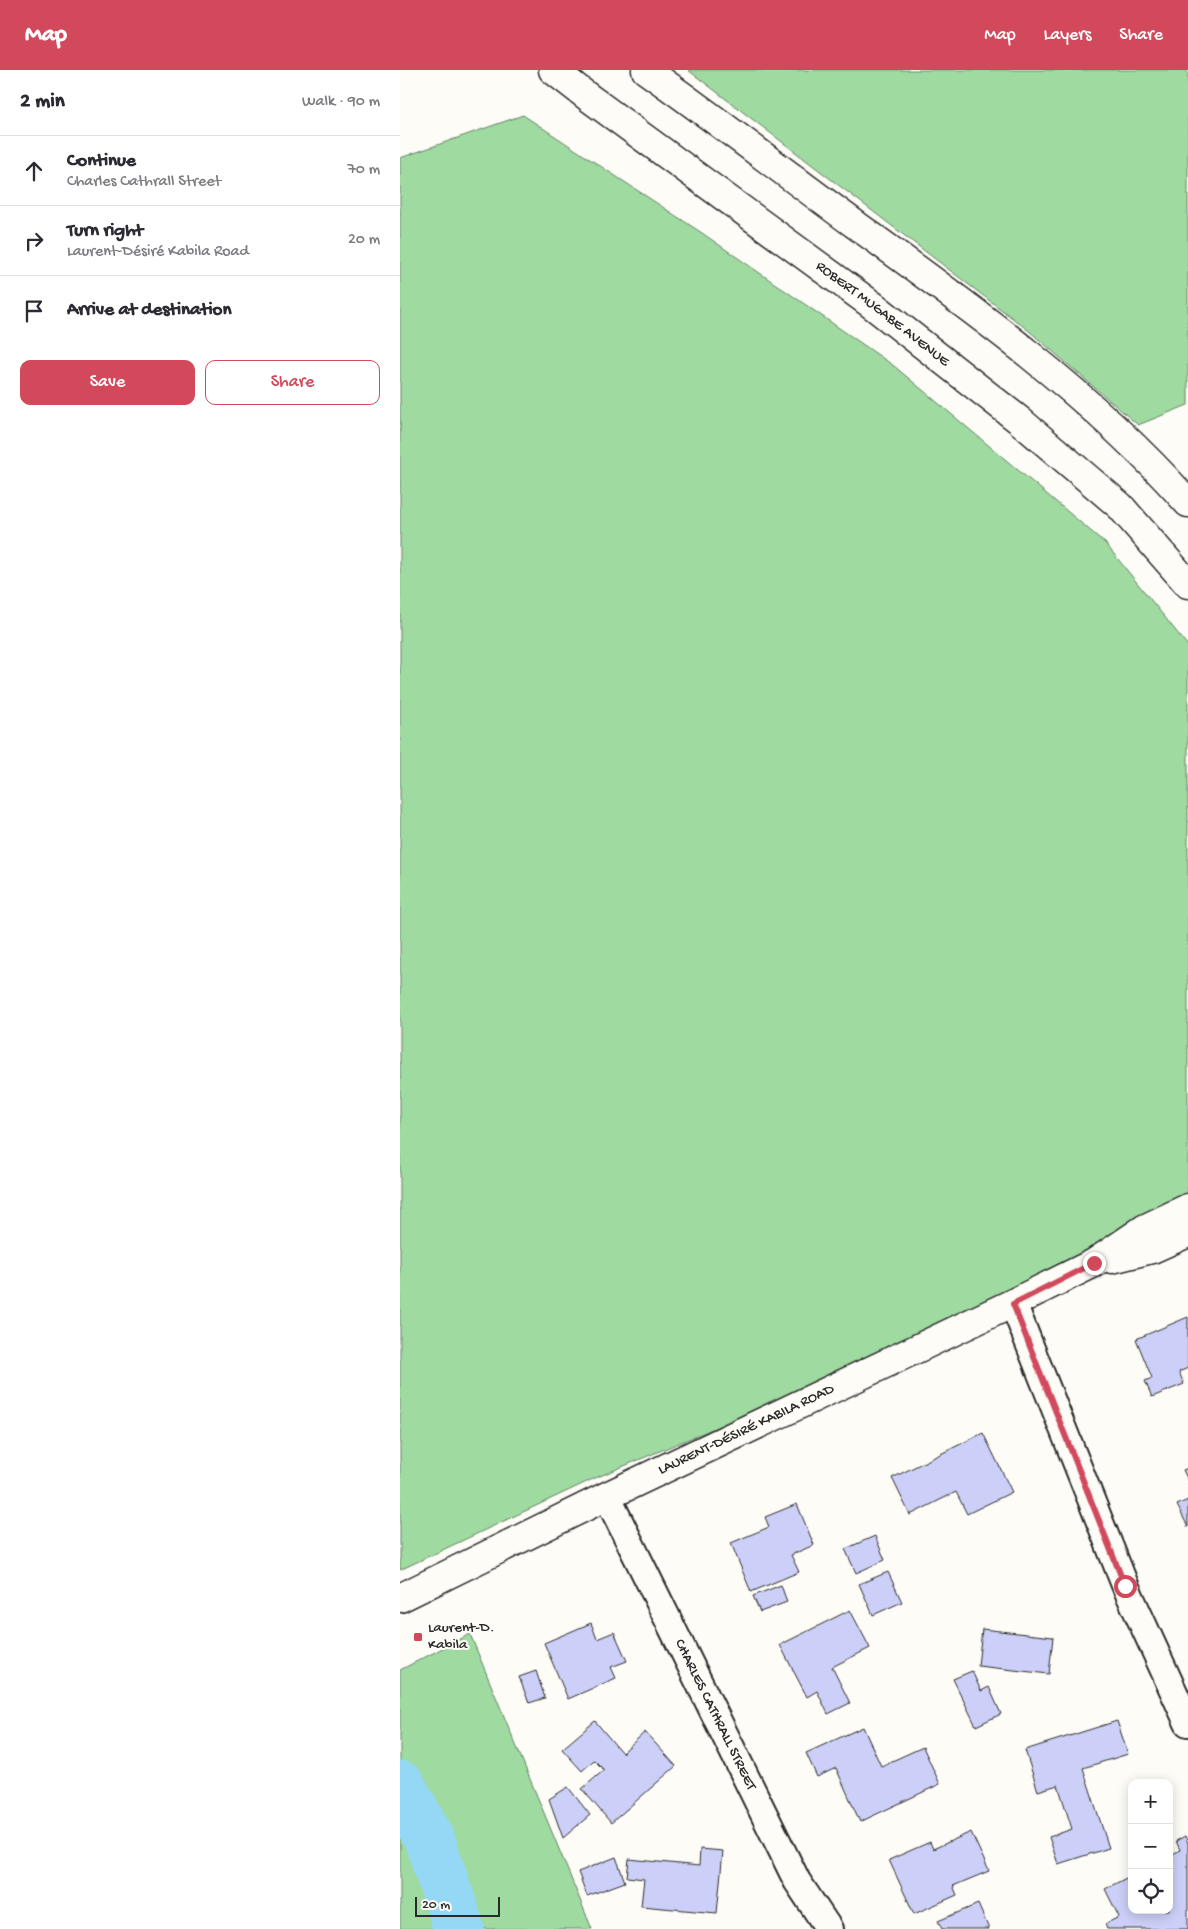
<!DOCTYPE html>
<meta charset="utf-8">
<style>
body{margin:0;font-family:"Gochi Hand",sans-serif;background:#f7f7f7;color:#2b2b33}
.controls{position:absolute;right:15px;bottom:15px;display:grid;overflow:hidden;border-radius:10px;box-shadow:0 2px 12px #0003}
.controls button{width:45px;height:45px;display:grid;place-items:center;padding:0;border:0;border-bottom:1px solid #e1e1e2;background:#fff;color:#2b2b33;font:25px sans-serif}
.scale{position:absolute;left:15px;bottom:12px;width:85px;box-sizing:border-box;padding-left:5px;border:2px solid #2b2b2b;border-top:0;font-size:14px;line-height:18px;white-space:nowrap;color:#2b2b2b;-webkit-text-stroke:4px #fdfcf7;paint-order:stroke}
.stop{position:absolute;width:15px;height:15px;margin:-11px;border:4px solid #d1495b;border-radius:50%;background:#fff}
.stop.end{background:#d1495b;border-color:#fff;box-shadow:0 1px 5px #0008}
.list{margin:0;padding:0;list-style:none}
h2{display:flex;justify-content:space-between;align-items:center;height:65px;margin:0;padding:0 20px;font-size:21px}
h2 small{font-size:16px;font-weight:400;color:#7c7c81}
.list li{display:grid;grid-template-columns:32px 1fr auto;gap:15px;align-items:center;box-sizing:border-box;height:70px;padding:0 20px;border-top:1px solid #e1e1e2}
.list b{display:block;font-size:19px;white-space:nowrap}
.list p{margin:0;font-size:16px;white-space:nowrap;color:#7c7c81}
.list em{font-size:16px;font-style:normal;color:#7c7c81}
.actions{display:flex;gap:10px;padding:15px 20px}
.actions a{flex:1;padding:11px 0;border:1px solid #d1495b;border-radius:10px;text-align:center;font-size:18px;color:#d1495b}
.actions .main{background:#d1495b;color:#fff}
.icon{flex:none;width:28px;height:28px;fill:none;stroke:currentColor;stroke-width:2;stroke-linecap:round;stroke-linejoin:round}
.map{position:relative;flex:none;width:788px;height:1859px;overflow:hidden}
header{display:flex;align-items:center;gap:30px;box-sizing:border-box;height:70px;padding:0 25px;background:#d1495b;color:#fff}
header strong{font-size:24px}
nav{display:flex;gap:28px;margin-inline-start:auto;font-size:18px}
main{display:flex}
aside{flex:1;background:#fff}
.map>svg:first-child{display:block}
.green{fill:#9fdaa1;stroke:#658266}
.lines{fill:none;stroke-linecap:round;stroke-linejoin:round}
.river{stroke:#94d8f6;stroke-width:51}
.building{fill:#cccff7;stroke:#2b2b2b}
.minor-casing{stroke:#2b2b2b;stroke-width:30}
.tertiary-casing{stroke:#2b2b2b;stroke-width:31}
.secondary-casing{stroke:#2b2b2b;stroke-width:31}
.minor{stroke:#fdfcf7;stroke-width:26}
.tertiary{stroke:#fdfcf7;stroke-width:28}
.secondary{stroke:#fdfcf7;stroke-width:28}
.route{stroke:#d1495b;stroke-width:6}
.poi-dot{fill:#d1495b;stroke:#fdfcf7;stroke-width:2}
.labels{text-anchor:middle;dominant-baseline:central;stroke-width:4;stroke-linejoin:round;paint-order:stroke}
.street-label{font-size:15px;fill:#2b2b2b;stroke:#fdfcf7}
.poi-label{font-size:15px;fill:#2b2b2b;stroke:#fdfcf7;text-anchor:start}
</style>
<header>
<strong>Map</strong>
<nav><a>Map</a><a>Layers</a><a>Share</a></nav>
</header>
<main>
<aside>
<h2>2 min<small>Walk · 90 m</small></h2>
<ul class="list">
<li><svg class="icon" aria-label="ahead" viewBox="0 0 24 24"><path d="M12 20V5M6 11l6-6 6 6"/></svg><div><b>Continue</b><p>Charles Cathrall Street</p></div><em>70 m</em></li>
<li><svg class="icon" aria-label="right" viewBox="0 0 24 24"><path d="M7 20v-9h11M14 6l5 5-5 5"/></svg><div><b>Turn right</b><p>Laurent-Désiré Kabila Road</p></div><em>20 m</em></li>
<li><svg class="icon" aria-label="arrive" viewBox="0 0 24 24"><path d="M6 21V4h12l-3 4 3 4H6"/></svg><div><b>Arrive at destination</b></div></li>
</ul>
<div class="actions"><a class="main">Save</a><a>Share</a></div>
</aside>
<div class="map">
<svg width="788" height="1859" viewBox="0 0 788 1859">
<rect width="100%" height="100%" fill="#fdfcf7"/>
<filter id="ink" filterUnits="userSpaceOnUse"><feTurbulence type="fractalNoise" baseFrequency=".02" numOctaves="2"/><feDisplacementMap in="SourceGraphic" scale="10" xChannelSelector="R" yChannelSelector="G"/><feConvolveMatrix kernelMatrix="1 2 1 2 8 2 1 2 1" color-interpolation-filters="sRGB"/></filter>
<g filter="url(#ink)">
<g class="green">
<polygon points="288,0 783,0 788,2 788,335 738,355 628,260"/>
<polygon points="123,45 302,163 494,296 705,473 788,576 788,1124 732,1151 613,1233 193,1409 0,1500 0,88"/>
<polygon points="70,1564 192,1859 0,1859 0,1600"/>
</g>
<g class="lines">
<polyline class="river" points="0,1716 29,1768 59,1859"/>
</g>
<g class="building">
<polygon points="788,1247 788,1298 779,1302 784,1314 752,1327 745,1311 752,1308 736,1269"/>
<polygon points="583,1363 612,1422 567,1444 556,1422 510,1445 492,1408"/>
<polygon points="788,1398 788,1410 783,1400"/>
<polygon points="788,1430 788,1457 777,1435"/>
<polygon points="397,1434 414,1475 391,1485 399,1502 351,1522 331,1473 369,1457 365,1447"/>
<polygon points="475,1466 485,1490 456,1503 445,1479"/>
<polygon points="488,1502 502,1532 473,1545 459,1514"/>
<polygon points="381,1515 387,1532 360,1542 353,1526"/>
<polygon points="450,1540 470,1578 432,1597 450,1633 428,1644 417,1621 407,1627 380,1575"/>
<polygon points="191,1553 197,1569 214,1562 227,1591 211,1597 216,1608 168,1629 144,1573"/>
<polygon points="582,1559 653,1567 649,1604 578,1596"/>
<polygon points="136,1601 145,1628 129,1633 119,1607"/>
<polygon points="572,1601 581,1621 589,1617 601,1644 576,1656 553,1609"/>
<polygon points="195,1651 222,1683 245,1662 276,1696 211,1753 182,1719 204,1700 194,1690 182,1701 162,1679"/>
<polygon points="717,1651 728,1684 683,1698 709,1778 658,1794 649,1767 672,1759 658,1715 638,1721 625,1680"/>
<polygon points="463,1657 481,1696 523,1677 540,1714 460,1752 436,1698 417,1707 406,1683"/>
<polygon points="168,1717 190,1745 163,1768 149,1729"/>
<polygon points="571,1762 589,1801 553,1816 557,1825 514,1844 489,1790 530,1772 533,1779"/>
<polygon points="785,1766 788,1773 788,1859 707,1859 705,1854 719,1847 705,1819 732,1805 732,1840 769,1840 769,1786 780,1780 776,1771"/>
<polygon points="300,1779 323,1781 317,1843 241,1836 244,1809 227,1807 229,1789 299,1796"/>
<polygon points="216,1787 225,1812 187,1826 178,1802"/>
<polygon points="578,1834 589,1859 542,1859 538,1851"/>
</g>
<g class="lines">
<defs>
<g id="minor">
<polyline points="613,1233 725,1515 788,1653"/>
<path id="s1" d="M207,1426L397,1811L429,1859"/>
</g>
<g id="tertiary">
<polyline points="712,1189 752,1179 788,1163"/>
<path id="s2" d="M0,1528L207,1426L613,1233L694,1193L744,1159L788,1138"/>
</g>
<g id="secondary">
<path id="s3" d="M153,0L188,27L475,237L619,350L720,436L788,514"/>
<path d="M246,0C317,50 386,104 456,155C570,237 695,327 788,433"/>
</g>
</defs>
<use href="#minor" class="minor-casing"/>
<use href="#tertiary" class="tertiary-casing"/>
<use href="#secondary" class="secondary-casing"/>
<use href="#minor" class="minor"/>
<use href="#tertiary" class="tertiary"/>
<use href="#secondary" class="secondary"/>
</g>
</g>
<g class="lines" filter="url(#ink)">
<polyline class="route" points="694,1193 613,1234 725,1516"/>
</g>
<rect class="poi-dot" x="13" y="1562" width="10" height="10" rx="2.5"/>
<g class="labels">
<g class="street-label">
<text stroke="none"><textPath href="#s3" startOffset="410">ROBERT MUGABE AVENUE</textPath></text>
<text stroke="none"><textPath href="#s2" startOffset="385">LAURENT-DÉSIRÉ KABILA ROAD</textPath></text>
<text stroke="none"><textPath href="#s1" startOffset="244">CHARLES CATHRALL STREET</textPath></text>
</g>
<g class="poi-label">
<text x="28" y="1558">Laurent-D.<tspan x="28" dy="17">Kabila</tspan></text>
</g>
</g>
</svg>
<div class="controls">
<button>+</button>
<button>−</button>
<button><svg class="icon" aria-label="locate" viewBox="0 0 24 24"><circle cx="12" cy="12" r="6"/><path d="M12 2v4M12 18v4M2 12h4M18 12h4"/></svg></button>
</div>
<div class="scale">20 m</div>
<div class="stop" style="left:725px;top:1516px"></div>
<div class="stop end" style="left:694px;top:1193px"></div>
</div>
</main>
